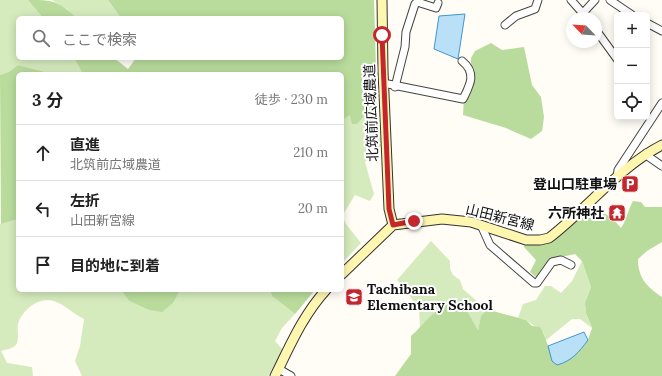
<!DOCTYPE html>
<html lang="ja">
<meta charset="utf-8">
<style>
body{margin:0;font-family:Lora,"Noto Sans JP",serif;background:#f2f2f2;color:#222}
.controls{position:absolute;right:12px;top:12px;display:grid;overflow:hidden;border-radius:6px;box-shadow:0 2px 10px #0003}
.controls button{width:36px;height:36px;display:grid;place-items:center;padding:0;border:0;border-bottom:1px solid #e0e0e0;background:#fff;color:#222;font:20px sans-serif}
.compass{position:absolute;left:566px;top:12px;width:36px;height:36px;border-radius:50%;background:#fff;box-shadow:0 2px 10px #0003;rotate:295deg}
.stop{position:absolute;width:12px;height:12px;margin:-9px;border:3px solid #c4262e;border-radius:50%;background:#fff}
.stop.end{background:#c4262e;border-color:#fff;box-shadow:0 1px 4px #0008}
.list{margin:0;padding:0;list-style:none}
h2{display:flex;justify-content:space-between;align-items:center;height:52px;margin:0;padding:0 16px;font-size:17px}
h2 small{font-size:13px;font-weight:400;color:#767676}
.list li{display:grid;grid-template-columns:26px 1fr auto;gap:12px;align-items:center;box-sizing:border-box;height:56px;padding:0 16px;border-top:1px solid #e0e0e0}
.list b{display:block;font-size:15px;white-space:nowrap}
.list p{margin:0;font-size:13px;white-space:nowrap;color:#767676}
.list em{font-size:13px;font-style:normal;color:#767676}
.icon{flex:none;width:22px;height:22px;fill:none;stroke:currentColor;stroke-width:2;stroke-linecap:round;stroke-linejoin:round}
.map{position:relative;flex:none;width:662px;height:376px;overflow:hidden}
.search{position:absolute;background:#fff;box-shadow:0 2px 10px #0003;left:16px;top:16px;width:328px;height:44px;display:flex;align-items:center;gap:10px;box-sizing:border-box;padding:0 14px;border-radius:6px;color:#767676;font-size:15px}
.panel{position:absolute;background:#fff;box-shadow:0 2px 10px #0003;left:16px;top:72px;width:328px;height:220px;border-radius:6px}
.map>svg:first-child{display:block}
.green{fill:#d5ebbd}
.forest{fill:#b9dc9c}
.water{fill:#b9e0f7;stroke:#3f96cf}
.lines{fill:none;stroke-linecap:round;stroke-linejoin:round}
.street-casing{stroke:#444;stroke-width:9}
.secondary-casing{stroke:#333;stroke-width:11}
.street{stroke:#fff;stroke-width:7}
.secondary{stroke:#fff6b0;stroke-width:9}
.route{stroke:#c4262e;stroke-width:5}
.labels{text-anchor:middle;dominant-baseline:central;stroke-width:4;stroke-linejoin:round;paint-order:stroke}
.street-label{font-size:14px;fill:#111;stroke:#fff}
.poi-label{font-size:14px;font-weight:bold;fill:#111;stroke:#fff;text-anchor:end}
</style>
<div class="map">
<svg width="662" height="376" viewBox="0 0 662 376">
<rect width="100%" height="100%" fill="#fffdf5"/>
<g class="green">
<polygon points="0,0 28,0 43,18 18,18 18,58 74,58 83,74 53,74 18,65 9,73 0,75"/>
<polygon points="52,0 108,0 121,18 76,18 66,8"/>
<polygon points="377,103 381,146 365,162 374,194 370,201 355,195 342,216 346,224 361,243 342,263 342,120 350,114 357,124"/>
<path d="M18,219V290H121L129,301L149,310L174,302L180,290H270L272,296L295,314L282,328L275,341L283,350L268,376H82L75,361L80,346L84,319C74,314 65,305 54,301C39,296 22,310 18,324C17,330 19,337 17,343C14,349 7,349 1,351L7,363L32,367L33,376H0V224Z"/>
<path d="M431,241L450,261V269L453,275L460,280L463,289L487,310L481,317L478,330L461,300C441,302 433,314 420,328L419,308L397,280Z"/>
<path d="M582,261L591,287C583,307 584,309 592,328L580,319H572L545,341L544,333L526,320L518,318L523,304L536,300L545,286H551L561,293L572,281Z"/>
</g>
<g class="forest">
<path d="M28,0C51,0 59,0 76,18H43Z"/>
<polygon points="108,0 374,0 377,103 357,124 352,124 350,115 342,120 342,74 83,74 74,58 114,58 128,69 136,58 342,58 342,18 121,18"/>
<polygon points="491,43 502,50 524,47 532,85 541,97 544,117 542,131 531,139 506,128 463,115 464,95 471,79 471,58 475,51"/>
<polygon points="18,65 53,74 18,74 18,219 1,224 0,75 9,72"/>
<path d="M633,201L641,202L645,207H662V242L647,251L638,259C638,278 647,287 662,297V376H395L411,354V336C428,321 437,303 461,300L478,330L481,316L487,310L493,311L526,320L532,326L540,327C545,334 545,341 550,349L588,340L592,328L586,313L585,303L591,287L582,261L575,254L552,259L537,278L530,272L536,260L524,247L525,242L544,244L559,236L588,207C602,210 612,217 621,228C627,219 628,210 633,201Z"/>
<polygon points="121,290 180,290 174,302 162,312 149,310 129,301"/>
<polygon points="270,290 315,290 295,314 272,296"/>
</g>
<g class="water">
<polygon points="465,14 458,59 434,49 439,16"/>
<path d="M584,332L588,340C579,352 572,361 557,365L552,361L548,346Z"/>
</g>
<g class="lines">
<defs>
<g id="street">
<polyline points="571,0 587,18"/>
<polyline points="610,0 632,15"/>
<polyline points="583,13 595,0"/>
<polyline points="647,23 662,31"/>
<polyline points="505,25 516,16 535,9 538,0"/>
<polyline points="596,30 617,59"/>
<path d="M383,83L463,99C470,85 477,73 462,61"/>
<polyline points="395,87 405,47 406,32 415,4 417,2 436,8 438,3"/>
<polyline points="646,153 649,157 662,166"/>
<polyline points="617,177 618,170 662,103"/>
<polyline points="481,225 490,245 534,283 537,283 552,262 561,260 571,265"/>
<polyline points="279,369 291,376"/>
</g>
<g id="secondary">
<polyline points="382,0 383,71 389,209 393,225"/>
<path d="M342,274L393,225L442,219L471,222L526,240H540L549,238C588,208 618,168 662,145"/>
<path d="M275,376C290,346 303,315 326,290"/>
</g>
</defs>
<use href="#street" class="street-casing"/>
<use href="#secondary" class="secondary-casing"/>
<use href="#street" class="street"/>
<use href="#secondary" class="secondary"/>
</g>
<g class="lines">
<polyline class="route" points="382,35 389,209 393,225 414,221"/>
</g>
<defs>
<symbol id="parking-square" viewBox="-11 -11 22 22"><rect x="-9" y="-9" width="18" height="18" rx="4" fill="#c4262e" stroke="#fff"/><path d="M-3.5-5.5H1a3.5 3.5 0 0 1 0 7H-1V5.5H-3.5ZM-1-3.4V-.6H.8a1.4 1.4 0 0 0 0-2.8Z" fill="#fff"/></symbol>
<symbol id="temple-square" viewBox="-11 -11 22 22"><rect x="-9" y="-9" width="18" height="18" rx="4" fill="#c4262e" stroke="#fff"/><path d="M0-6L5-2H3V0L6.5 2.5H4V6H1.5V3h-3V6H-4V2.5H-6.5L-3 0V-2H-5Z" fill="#fff"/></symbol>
<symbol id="school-square" viewBox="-11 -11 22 22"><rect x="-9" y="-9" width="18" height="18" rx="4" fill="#c4262e" stroke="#fff"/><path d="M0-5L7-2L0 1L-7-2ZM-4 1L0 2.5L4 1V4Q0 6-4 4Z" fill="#fff"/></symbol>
</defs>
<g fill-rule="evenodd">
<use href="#parking-square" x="620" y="174" width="20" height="20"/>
<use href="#temple-square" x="607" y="203" width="20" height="20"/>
<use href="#school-square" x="344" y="287" width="20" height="20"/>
</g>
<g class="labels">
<g class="street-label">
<text transform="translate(371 113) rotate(-92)">北筑前広域農道</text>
<text transform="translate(500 217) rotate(14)">山田新宮線</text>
</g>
<g class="poi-label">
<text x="617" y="184">登山口駐車場</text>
<text x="604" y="213">六所神社</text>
<text x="367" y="289" text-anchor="start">Tachibana<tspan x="367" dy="16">Elementary School</tspan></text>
</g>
</g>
</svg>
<div class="controls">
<button>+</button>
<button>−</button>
<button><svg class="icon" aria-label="locate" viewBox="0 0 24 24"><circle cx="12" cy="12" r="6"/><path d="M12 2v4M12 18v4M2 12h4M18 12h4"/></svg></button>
</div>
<svg class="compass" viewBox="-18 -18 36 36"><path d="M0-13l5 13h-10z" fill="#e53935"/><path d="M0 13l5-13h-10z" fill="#767676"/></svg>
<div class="stop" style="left:382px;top:35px"></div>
<div class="stop end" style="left:414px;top:221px"></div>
<div class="search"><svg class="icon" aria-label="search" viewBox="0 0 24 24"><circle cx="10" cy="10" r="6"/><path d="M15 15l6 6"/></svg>ここで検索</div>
<section class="panel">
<h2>3 分<small>徒歩 · 230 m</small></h2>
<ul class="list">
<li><svg class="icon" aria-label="ahead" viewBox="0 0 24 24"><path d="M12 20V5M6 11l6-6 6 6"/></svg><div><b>直進</b><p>北筑前広域農道</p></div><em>210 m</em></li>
<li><svg class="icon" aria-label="left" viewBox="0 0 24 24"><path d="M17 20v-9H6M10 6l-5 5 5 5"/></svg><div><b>左折</b><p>山田新宮線</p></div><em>20 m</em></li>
<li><svg class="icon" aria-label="arrive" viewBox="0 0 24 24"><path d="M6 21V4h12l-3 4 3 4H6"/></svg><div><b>目的地に到着</b></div></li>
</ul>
</section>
</div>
